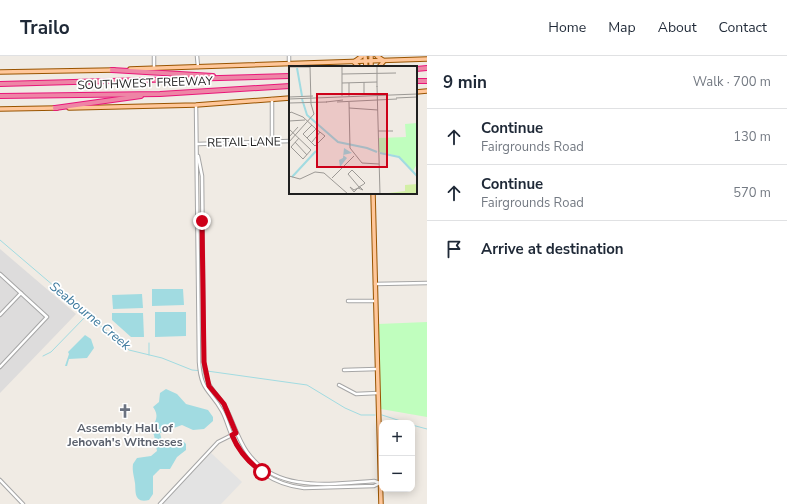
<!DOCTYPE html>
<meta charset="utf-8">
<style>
body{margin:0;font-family:"Nunito Sans",sans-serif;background:#f6f6f7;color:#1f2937}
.controls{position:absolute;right:12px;bottom:12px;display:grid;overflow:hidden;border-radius:8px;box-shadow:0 2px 10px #0003}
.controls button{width:36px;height:36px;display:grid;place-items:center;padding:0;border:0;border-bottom:1px solid #e0e1e3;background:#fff;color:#1f2937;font:20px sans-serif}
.stop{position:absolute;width:12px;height:12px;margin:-9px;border:3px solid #cd0019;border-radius:50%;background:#fff}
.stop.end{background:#cd0019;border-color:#fff;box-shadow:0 1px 4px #0008}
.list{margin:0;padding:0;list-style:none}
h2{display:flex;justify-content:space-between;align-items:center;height:52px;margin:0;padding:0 16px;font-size:17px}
h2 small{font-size:13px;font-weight:400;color:#747a83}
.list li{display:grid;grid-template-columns:26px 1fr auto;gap:12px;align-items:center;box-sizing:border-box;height:56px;padding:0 16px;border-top:1px solid #e0e1e3}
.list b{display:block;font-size:15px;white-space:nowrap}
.list p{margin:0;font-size:13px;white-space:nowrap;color:#747a83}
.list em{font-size:13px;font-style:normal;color:#747a83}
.icon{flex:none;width:22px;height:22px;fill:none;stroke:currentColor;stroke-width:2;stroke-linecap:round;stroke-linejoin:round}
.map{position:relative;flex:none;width:427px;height:448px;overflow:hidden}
header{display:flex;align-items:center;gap:24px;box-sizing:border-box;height:56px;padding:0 20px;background:#fff;border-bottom:1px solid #e0e1e3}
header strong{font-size:19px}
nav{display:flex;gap:22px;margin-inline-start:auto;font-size:14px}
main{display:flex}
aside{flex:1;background:#fff}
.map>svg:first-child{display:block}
.residential{fill:#dddcdc}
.park{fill:#c0febe}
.parking{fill:#e3e3e3}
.water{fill:#a1dbe1}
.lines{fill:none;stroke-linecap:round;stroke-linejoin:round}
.stream{stroke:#a1dbe1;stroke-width:1}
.minor-casing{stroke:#a6a6a6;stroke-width:4.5}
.major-casing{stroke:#995400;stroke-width:5.5}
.highway-casing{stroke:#e91679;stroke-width:6}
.minor{stroke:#fff;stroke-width:2.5}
.major{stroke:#ffc79a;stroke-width:3.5}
.highway{stroke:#ee85a6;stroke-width:4}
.route{stroke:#cd0019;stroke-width:5}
.labels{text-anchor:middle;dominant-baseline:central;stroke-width:3.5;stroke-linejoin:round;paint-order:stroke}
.street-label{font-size:12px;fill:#1f1f1f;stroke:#fff}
.worship-label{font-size:12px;font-weight:bold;fill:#5b616d;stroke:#fff}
.water-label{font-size:13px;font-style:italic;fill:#3c799d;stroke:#fff}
.inset-river{fill:none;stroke:#a1dbe1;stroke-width:2}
.inset-road{fill:none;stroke:#9c9995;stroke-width:1}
.view{fill:#cd0019;fill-opacity:0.15;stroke:#cd0019;stroke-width:2}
.inset-edge{fill:none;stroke:#1f1f1f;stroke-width:2}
</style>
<header>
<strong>Trailo</strong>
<nav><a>Home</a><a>Map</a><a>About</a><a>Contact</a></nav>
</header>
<main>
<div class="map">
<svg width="427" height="448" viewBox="0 0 427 448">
<rect width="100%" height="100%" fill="#f0ebe4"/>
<polygon class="residential" points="0,193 76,258 0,337"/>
<polygon class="park" points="427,266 427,361 381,353 378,268"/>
<polygon class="parking" points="211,397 242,426 221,448 161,448"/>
<g class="water">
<polygon points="152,233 183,233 184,249 152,250"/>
<polygon points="142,238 143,252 113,253 112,239"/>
<polygon points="155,256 186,256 186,280 155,281"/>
<polygon points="112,257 143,257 144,281 131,281 112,264"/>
<polygon points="85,279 91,283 94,292 87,302 69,303 67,310 65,310 69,298 68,296"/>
<path d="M166,333L177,338L186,348L208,354L213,361V365L204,373L193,374L182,369L160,377L163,389H168L182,384L186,388V394L177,401L170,413H160L153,420V438L149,444C133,448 136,434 135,427C134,420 132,415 133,408L137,402L151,400L157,395L154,379L151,374C155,365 160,361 153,351L159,346L160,337Z"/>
</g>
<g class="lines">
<g class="stream">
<polyline points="0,184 129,294 162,302 192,314 203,315"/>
<polyline points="149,299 149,287"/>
<polyline points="43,300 51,296 87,259"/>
<polyline points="207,315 307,329 345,352 361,359 375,359"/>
<polyline points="382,359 407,367"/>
<polyline points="412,369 427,373"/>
</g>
<defs>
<g id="minor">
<polyline points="154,0 154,12"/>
<polyline points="197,0 198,11"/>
<polyline points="289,0 289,8"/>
<polyline points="272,43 272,86"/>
<path d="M196,49L199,306C201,336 210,333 222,355C227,364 229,375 234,384C248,411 274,429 304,432L374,430L380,427"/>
<polyline points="198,88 290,85"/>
<path d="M198,100L202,120L204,306C206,335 216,333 227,354C234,368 238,383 247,396C276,437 330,428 374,425L380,427"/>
<polyline points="0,218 47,261 0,311"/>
<polyline points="375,228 427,227"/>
<polyline points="348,245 375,245"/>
<polyline points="0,259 21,237"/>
<polyline points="344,314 377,313"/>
<polyline points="339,329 356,338 378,337"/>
<polyline points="0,424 23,448"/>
<polyline points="160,448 218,386 236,377"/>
</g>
<g id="major">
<polyline points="365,0 366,11"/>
<polyline points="371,0 371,11"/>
<polyline points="377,0 384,5 379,11"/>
<polyline points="359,11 354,6 362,0"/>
<polyline points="130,13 427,3"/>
<polyline points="0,16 114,14"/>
<polyline points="416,36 427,35"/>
<polyline points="69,52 196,49 290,42"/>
<polyline points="0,53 57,52"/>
<polyline points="373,137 381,448"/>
</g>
<g id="highway">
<polyline points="416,13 427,12"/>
<polyline points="112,14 213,20"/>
<polyline points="416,25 427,25"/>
<polyline points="0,28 290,20"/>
<polyline points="0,40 160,38 290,30"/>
<polyline points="55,52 141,40"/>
</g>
</defs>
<use href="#minor" class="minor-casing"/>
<use href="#major" class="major-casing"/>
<use href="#highway" class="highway-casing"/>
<use href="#minor" class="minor"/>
<use href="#major" class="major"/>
<use href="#highway" class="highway"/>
</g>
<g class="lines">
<path class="route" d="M202,165L204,306L209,330L224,348L236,377L232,379C238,394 248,406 262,416"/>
</g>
<defs>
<symbol id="church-bare" viewBox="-9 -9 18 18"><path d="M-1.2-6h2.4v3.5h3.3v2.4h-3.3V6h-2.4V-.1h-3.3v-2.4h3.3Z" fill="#6b7280" stroke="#fff" stroke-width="2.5" paint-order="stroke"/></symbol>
</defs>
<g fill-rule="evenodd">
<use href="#church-bare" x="115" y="345" width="20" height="20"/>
</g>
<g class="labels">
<g class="street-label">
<text transform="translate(145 27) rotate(-2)">SOUTHWEST FREEWAY</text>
<text transform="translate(244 86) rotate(-1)">RETAIL LANE</text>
</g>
<g class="worship-label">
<text x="125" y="372">Assembly Hall of<tspan x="125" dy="14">Jehovah's Witnesses</tspan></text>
</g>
<g class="water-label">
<text transform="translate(90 260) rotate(39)">Seabourne Creek</text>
</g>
</g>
<g transform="translate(289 10)">
<rect width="128" height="128" fill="#f0ebe4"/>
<path d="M128,118V128H91L116,125V119Z" fill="#d3efa6"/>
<path d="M128,57V98L124,105L110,90L90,86V72L117,71L116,58Z" fill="#c0febe"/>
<path d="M55,82L63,87L54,89L58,92L51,101L50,94L54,92Z" fill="#a1dbe1"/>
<path class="inset-river" d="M8,2L13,30M13,33L18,49L49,76L78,82L88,86M91,87L110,91L128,110M3,111L27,85"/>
<path class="inset-road" d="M53,0V30M88,0V21M0,1H21M53,8L107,7M75,16V29M53,17L88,16M60,17V30M88,20L91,128M0,31L24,30M107,32L128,31M0,33L128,28M37,36L54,34M48,36L108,33M60,36L61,82L73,97L90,98M0,37L38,36M60,42L89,44M0,48L2,46L14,51L27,63L36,70L26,80L14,68L23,59M0,55L16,54M0,63L22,84L14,93L2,81L10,72M89,65H104M0,71L9,61M18,72L27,63M0,76L25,48L22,38L21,0M6,76L18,89M23,76L31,66M63,104L76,117L75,118L70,121L59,108ZM0,110L11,113L26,106L35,107L59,128M43,112L65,90M61,121L65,124L71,121L74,124L69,122L65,126Z"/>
<path class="view" d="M28,28H98V101H28Z"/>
<rect width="128" height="128" class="inset-edge"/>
</g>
</svg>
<div class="controls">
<button>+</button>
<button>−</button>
</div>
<div class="stop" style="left:262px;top:416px"></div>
<div class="stop end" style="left:202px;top:165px"></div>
</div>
<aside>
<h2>9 min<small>Walk · 700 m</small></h2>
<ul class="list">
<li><svg class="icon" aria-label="ahead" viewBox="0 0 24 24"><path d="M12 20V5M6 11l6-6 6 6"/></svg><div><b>Continue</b><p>Fairgrounds Road</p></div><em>130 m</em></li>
<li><svg class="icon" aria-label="ahead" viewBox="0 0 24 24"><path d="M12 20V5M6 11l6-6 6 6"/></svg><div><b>Continue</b><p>Fairgrounds Road</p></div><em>570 m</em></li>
<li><svg class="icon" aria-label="arrive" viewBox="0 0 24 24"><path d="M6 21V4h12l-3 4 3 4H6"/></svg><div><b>Arrive at destination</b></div></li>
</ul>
</aside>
</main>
